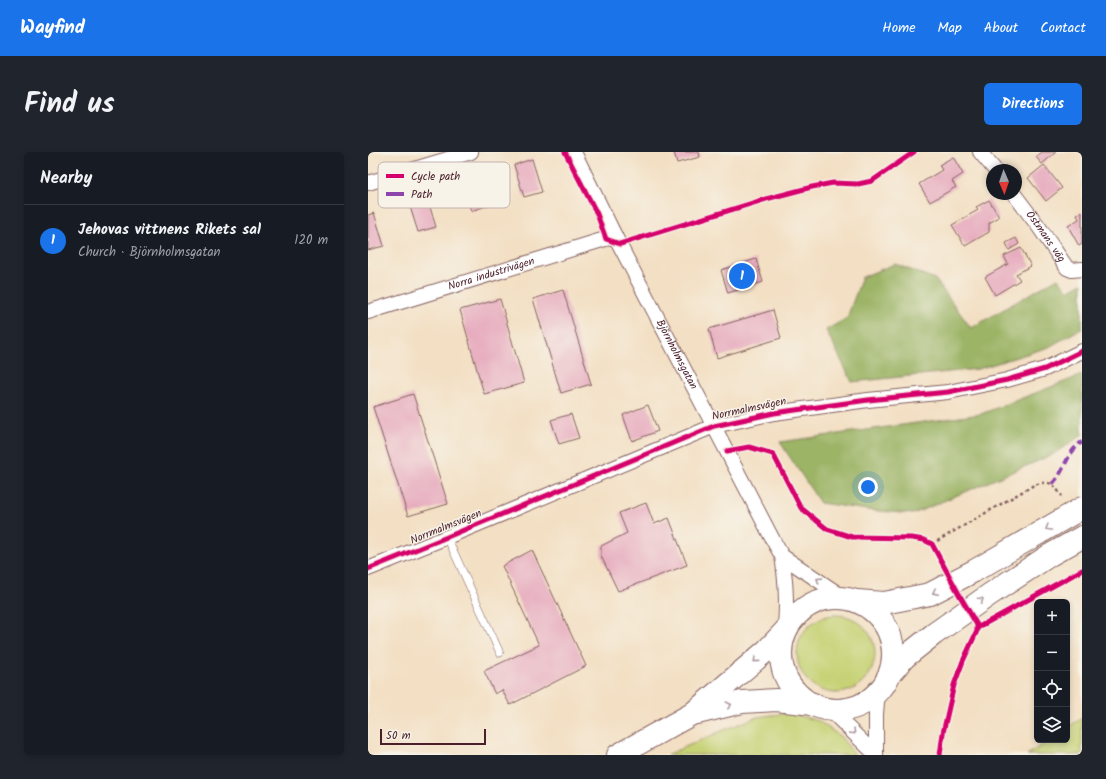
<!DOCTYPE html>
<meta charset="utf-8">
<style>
body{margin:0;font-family:Kalam,sans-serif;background:#20242c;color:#f1f3f6}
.controls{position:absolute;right:12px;bottom:12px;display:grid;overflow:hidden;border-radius:6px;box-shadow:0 2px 6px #0003}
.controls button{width:36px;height:36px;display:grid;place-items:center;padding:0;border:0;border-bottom:1px solid #363941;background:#171b24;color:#f1f3f6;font:20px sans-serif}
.compass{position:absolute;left:618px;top:12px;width:36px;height:36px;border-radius:50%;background:#171b24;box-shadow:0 2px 6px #0003;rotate:178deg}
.scale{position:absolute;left:12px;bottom:10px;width:106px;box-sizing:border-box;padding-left:4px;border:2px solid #4a1f2b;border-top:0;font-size:11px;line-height:14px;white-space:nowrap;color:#4a1f2b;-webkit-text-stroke:3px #f7f3e8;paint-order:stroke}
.you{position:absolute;left:500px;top:335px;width:14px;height:14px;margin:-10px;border:3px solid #fff;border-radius:50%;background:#1a73e8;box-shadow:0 0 0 6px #1a73e833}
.badge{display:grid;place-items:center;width:26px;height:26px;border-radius:50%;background:#1a73e8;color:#fff;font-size:13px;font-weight:700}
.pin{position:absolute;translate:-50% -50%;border:2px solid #fff;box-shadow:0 1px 4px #0006}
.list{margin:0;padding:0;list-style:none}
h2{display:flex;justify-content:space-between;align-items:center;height:52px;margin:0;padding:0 16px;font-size:17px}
h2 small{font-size:13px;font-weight:400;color:#9ea1a6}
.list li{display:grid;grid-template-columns:26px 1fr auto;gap:12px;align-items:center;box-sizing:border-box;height:72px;padding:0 16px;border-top:1px solid #363941}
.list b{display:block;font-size:15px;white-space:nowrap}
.list p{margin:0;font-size:13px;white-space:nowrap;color:#9ea1a6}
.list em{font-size:13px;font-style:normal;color:#9ea1a6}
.icon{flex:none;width:22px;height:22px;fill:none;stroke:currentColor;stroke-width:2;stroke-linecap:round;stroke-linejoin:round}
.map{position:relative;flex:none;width:714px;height:603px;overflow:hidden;border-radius:6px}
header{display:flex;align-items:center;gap:24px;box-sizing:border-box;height:56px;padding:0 20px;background:#1a73e8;color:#fff}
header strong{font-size:19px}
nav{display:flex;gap:22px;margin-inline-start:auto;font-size:14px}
.intro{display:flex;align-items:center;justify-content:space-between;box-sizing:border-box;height:96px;padding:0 24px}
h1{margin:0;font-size:28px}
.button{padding:10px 18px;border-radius:6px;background:#1a73e8;color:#fff;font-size:14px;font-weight:700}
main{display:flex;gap:24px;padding:0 24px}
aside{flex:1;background:#171b24;border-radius:6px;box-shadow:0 2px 6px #0003}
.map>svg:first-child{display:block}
.green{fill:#c6d274;stroke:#887850}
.forest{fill:#9cb466;stroke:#736a48}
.building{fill:#e7adbf}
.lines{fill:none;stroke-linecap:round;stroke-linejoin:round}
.service-casing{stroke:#856260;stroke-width:8}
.minor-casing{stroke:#856260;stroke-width:16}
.trunk-casing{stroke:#856260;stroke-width:24}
.path{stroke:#856260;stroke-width:2.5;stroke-dasharray:3 3;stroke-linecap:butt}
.service{stroke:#fff;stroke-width:7}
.minor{stroke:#fff;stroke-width:14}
.trunk{stroke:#fff;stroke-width:22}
.quiet{stroke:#8e44ad;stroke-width:4;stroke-dasharray:8 4;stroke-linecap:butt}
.cycleway-casing{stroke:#f7f3e8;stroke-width:8}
.cycleway{stroke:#d6006c;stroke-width:5}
.oneway{stroke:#ae9aa0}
.labels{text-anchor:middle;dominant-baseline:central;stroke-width:3;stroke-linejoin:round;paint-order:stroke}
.street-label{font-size:11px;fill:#4a1f2b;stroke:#f7f3e8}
.key{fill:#f7f3e8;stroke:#c3b3af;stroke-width:1}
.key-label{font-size:11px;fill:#4a1f2b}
</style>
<header>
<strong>Wayfind</strong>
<nav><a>Home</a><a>Map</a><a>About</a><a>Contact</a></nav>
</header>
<div class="intro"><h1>Find us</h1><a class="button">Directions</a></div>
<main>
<aside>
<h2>Nearby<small></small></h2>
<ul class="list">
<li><span class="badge">1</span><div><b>Jehovas vittnens Rikets sal</b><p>Church · Björnholmsgatan</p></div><em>120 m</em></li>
</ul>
</aside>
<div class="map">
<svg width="714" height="603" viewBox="0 0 714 603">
<rect width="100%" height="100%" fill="#f7f3e8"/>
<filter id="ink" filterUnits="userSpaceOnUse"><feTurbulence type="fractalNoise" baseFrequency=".025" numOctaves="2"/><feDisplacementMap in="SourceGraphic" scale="8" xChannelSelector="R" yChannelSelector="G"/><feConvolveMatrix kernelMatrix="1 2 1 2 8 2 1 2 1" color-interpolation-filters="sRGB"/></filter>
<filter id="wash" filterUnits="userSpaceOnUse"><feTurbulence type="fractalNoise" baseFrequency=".012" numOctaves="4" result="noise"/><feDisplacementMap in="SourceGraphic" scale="16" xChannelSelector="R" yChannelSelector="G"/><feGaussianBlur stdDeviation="0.9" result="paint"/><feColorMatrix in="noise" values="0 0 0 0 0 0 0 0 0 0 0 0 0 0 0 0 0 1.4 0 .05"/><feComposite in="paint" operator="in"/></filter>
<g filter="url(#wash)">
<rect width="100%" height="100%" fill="#f3dfc3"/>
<g class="green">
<circle cx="468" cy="502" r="39"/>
<polygon points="420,561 451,569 473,585 487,603 299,603 356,578 389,565"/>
<polygon points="714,566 714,603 659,603 682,588 699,588 699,576"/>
</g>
<g class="forest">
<polygon points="527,112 567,127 603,176 690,126 700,139 714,131 714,176 681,195 610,217 484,230 458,178 479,166 494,125"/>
<polygon points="714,223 714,283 684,303 545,362 500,358 452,351 412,290 613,262"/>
</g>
<g id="blocks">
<g class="building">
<polygon points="306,0 331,0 332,5 309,11"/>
<polygon points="674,0 688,0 674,12 668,5"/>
<polygon points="585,5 595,22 584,29 588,35 562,50 551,32 574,18 571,13"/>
<polygon points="164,7 174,40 156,45 146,13"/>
<polygon points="676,13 694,36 678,49 660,26"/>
<polygon points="111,21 121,53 103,59 93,26"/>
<polygon points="58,42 68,75 50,80 40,48"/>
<polygon points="621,48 631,65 621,71 621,80 597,94 584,73 610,58 608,55"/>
<polygon points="714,60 714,92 711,94 700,74 711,67 709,63"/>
<polygon points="6,61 16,94 0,98 0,63"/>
<polygon points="648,86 651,92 641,98 638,91"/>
<polygon points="653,96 663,114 648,122 652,128 627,143 617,125 640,112 636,104"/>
<polygon points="388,107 395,130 360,141 353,118"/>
<polygon points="195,138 223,232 193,241 165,147"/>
<polygon points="132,147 156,231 116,242 92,158"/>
<polygon points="405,158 413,186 349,206 341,177"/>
<polygon points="45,242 80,352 40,364 5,255"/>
<polygon points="280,253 290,279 264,289 255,263"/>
<polygon points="203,262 211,286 191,292 183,268"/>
<polygon points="278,351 286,372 301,366 319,413 250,439 233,404 233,394 259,381 251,361"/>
<polygon points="164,398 218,514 142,553 134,538 127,542 116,519 171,493 134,414"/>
</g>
</g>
</g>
<g filter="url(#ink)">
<use href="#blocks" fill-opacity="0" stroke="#856260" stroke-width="1"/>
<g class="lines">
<defs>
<polyline id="service" points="79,385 132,501"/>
<g id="minor">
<path id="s1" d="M206,0L247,84L406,390L414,404L469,441L484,448"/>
<polyline points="612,0 627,18"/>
<polyline points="0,31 103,0"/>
<path id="s2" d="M646,42L671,75L699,116L704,118L714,117"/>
<path id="s3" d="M0,160L247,84"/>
<path d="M414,404C418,430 420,454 416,480"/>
<polyline points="0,417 79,385 346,274 406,261 500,248 580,240 639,228 677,217 714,199"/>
<polyline points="462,558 507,602"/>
<polyline points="508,603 508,562 510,539"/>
</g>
<g id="trunk">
<circle cx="469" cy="502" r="56"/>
<polyline points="489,449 516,451 562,442 606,419 714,356"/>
<polyline points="520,524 537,505 566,482 621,443 682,403 714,385"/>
<polyline points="329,561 374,550 408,548 445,552"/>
<polyline points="250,603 324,562 399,498 416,480"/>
</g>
</defs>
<use href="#service" class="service-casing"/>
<use href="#minor" class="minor-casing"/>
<use href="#trunk" class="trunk-casing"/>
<path class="path" d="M564,392L666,333C683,328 684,331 694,344"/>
<use href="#service" class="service"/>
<use href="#minor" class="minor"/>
<use href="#trunk" class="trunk"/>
<path class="quiet" d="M684,332C698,318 697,302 714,290"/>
<defs>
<g id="cycleway">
<polyline points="197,0 229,62 238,87 252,92 398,47 444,35 465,31 490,32 504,29 546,0"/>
<polyline points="359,299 381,295 405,302 433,356 459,377 484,385 544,386 556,388 564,392 592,444 609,473 609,479 595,509 586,533 575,581 572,603"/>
<polyline points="0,417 79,385 346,274 406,261 500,248 580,240 639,228 677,217 714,199"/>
<polyline points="609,476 714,418"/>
</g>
</defs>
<use href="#cycleway" class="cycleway-casing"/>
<use href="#cycleway" class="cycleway"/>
</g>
<defs><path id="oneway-chevron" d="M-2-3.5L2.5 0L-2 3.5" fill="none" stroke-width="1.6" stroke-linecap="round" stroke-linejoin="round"/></defs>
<g class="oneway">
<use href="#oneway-chevron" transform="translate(680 376) rotate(150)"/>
<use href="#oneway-chevron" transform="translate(451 428) rotate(-147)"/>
<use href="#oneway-chevron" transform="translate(567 440) rotate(154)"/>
<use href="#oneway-chevron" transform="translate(613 448) rotate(-35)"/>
<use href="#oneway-chevron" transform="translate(388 508) rotate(139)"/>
<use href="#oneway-chevron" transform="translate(361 553) rotate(-13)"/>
<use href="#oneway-chevron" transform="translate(485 580) rotate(45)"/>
</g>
</g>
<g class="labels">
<g class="street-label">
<text stroke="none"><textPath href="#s2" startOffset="53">Östmans väg</textPath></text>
<text stroke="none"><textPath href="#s3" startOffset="129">Norra industrivägen</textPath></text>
<text stroke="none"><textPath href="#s1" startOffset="227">Björnholmsgatan</textPath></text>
<text transform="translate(381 257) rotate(-12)">Norrmalmsvägen</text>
<text transform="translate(78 375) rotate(-22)">Norrmalmsvägen</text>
</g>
</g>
<rect x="10" y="10" width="132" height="46" rx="6" class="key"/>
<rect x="18" y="22" width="18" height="4" fill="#d6006c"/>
<rect x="18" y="40" width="18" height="4" fill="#8e44ad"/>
<g class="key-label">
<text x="43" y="28">Cycle path</text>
<text x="43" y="46">Path</text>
</g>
</svg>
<div class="controls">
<button>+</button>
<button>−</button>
<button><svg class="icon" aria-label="locate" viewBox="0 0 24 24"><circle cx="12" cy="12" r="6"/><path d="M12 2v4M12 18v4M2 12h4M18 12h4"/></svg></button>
<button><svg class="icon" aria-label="layers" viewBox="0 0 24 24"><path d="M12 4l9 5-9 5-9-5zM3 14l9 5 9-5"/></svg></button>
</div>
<svg class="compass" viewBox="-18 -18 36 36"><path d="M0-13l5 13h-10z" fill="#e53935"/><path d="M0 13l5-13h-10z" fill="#9ea1a6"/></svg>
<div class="scale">50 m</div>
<div class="you"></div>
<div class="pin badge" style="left:374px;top:124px">1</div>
</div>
</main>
